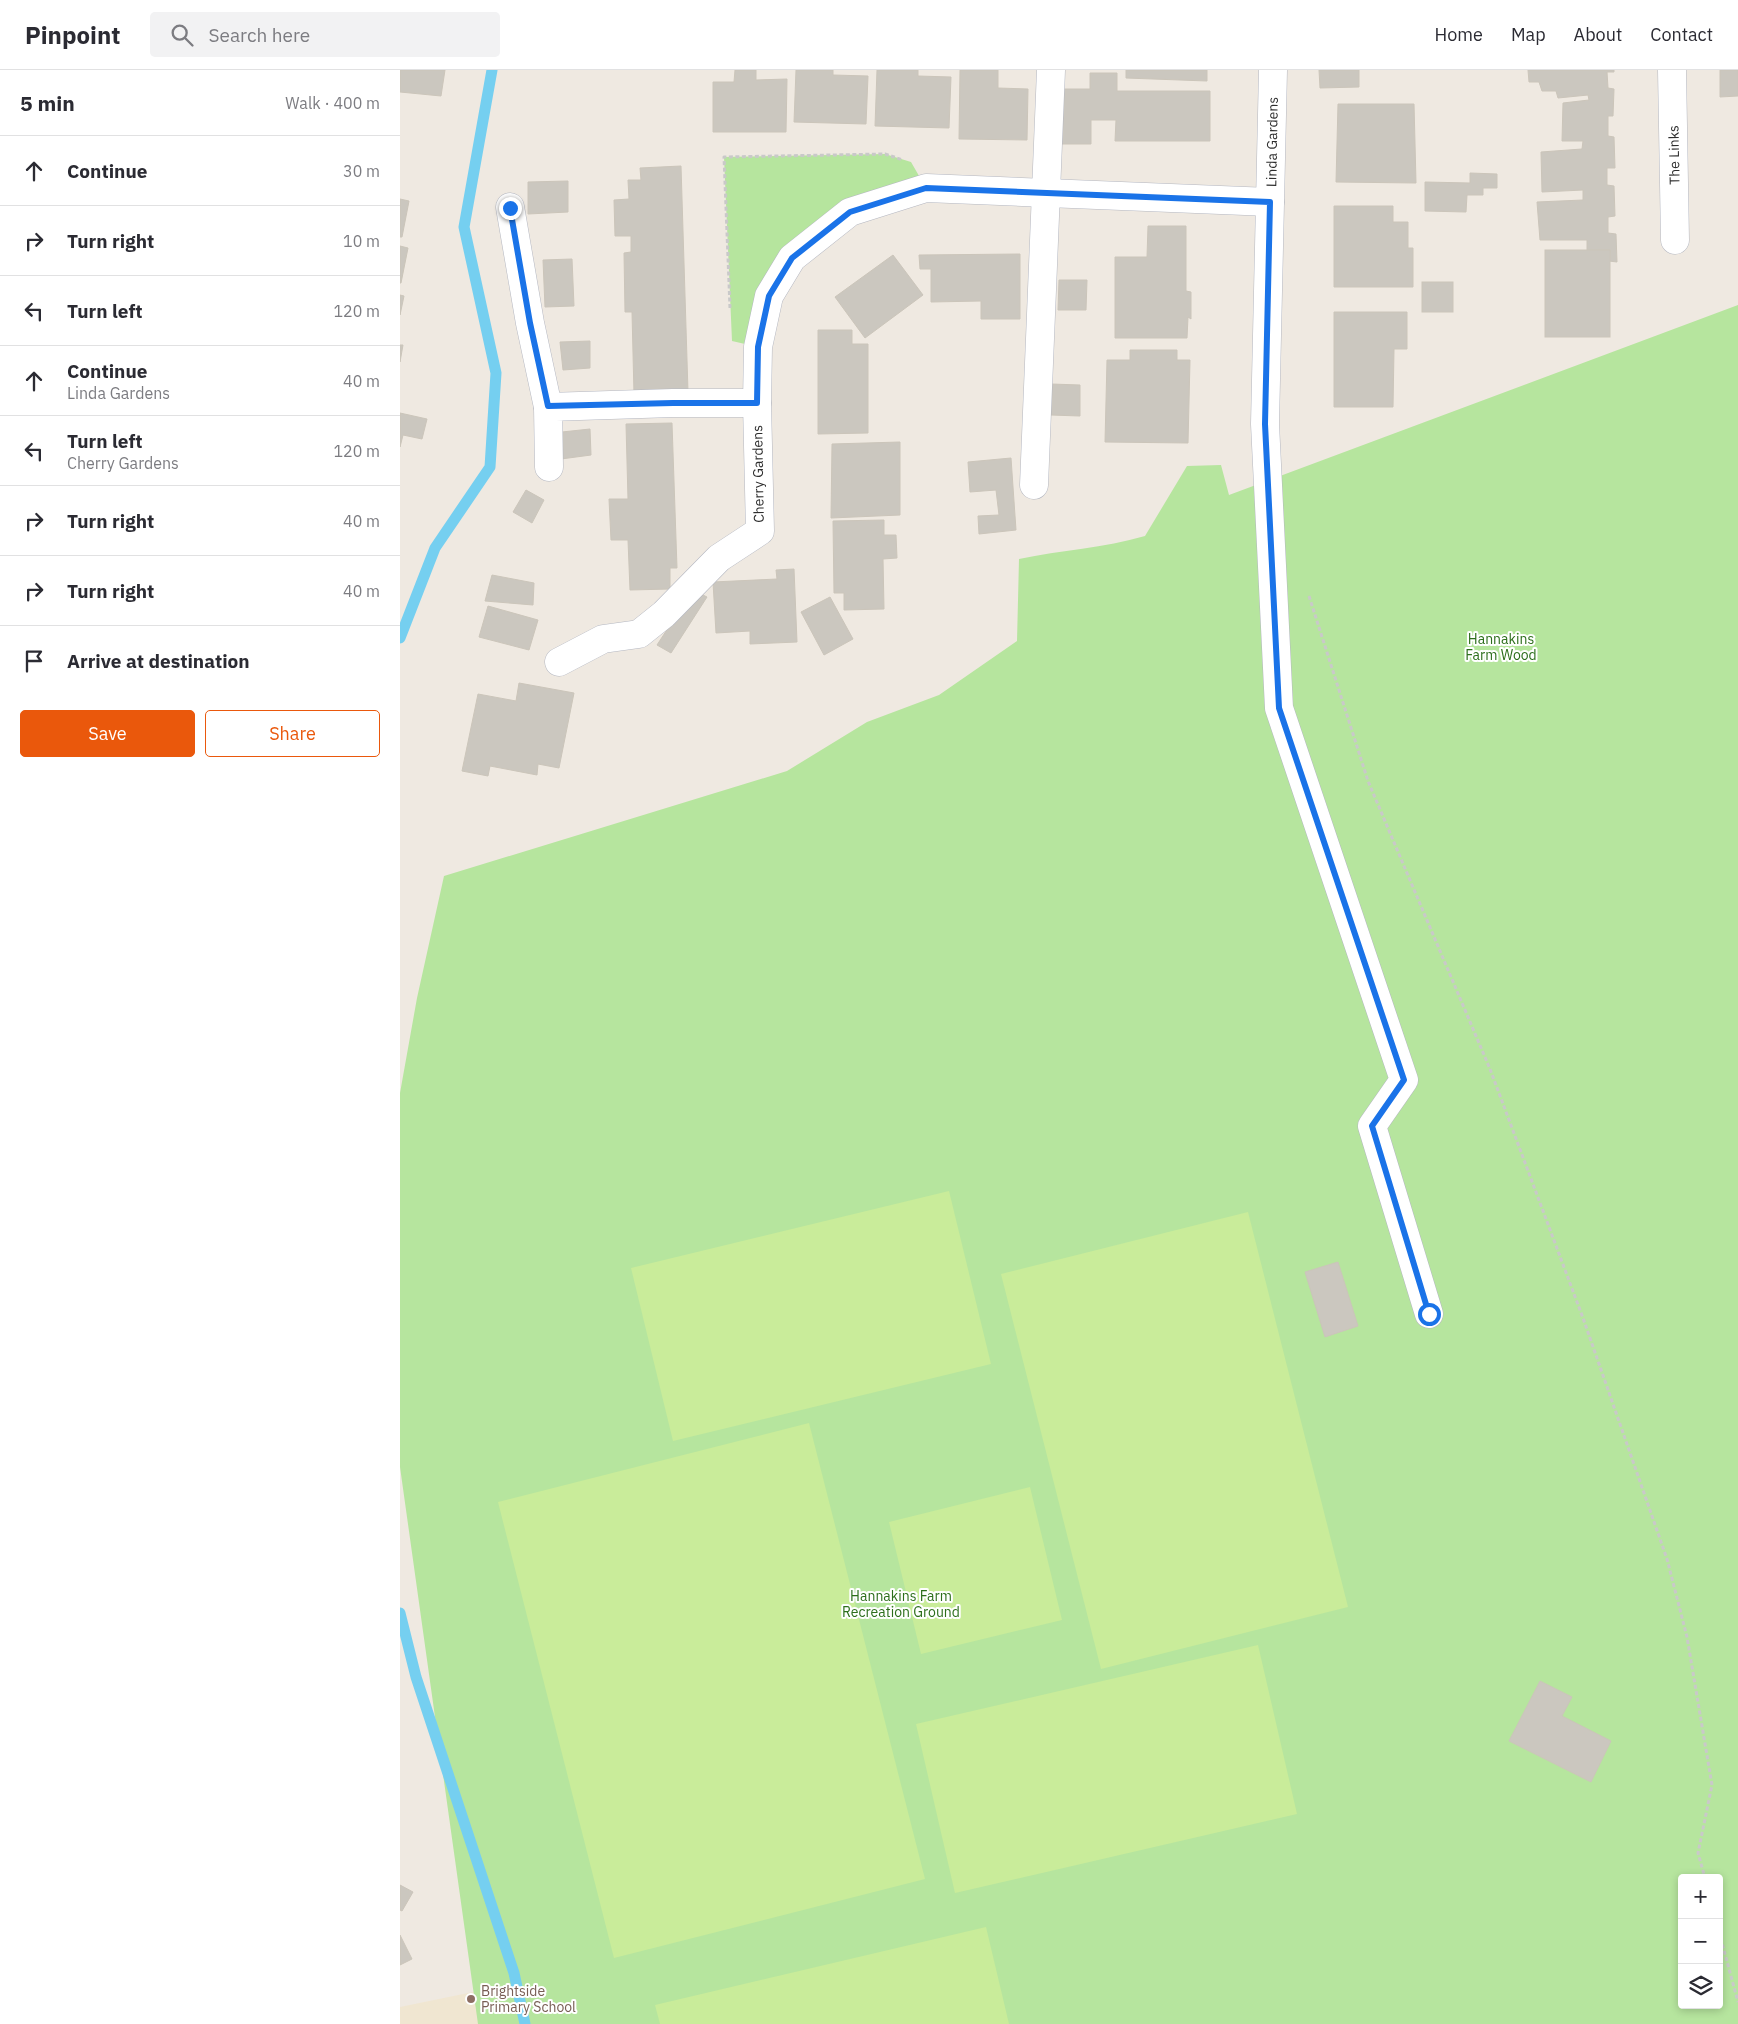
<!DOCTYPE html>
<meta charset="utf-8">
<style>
body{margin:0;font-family:"IBM Plex Sans",sans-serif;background:#f2f2f3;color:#2b2b33}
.controls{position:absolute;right:15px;bottom:15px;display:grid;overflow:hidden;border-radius:5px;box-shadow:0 2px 8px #0003}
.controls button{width:45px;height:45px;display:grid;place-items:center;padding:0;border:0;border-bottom:1px solid #e1e1e2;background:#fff;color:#2b2b33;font:25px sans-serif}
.stop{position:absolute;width:15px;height:15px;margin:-11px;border:4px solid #1a73e8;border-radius:50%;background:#fff}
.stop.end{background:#1a73e8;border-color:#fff;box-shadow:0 1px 5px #0008}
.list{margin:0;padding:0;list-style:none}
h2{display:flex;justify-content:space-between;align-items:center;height:65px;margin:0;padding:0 20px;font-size:21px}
h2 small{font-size:16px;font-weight:400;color:#7c7c81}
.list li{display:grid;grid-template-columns:32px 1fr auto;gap:15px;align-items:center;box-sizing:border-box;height:70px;padding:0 20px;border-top:1px solid #e1e1e2}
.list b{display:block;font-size:19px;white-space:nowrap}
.list p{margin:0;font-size:16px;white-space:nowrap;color:#7c7c81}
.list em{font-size:16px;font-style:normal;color:#7c7c81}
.actions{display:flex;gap:10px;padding:15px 20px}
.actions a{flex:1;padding:11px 0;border:1px solid #ea580c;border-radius:5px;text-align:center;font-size:18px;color:#ea580c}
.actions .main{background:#ea580c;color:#fff}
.icon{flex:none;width:28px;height:28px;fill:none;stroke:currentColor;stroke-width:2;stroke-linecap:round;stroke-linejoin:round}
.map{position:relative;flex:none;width:1338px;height:1954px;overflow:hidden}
header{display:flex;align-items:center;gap:30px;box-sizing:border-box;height:70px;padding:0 25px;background:#fff;border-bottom:1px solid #e1e1e2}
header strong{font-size:24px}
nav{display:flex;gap:28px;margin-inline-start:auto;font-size:18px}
.search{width:350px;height:45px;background:#f2f2f3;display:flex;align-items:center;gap:12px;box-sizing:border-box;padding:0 18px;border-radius:5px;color:#7c7c81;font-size:19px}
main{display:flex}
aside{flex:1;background:#fff}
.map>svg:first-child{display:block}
.education{fill:#f0e6d1}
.green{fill:#b6e59e;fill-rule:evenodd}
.pitch{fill:#c9ec9a}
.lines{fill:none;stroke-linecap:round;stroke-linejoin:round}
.stream{stroke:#75cff0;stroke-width:11}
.building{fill:#cbc7bf;stroke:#cbc5ba}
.minor-casing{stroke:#b4b7c1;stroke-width:29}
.path{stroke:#c9c9c9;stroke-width:3;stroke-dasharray:4 2.5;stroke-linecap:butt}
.minor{stroke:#fff;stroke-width:28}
.route{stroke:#1a73e8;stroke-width:6}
.education-dot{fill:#8d6e63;stroke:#fff;stroke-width:2}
.labels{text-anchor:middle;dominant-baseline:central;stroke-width:4;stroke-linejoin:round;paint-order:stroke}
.street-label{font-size:14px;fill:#2e2e2e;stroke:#fff}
.park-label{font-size:14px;fill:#2c6e1b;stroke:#fff}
.education-label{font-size:14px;fill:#785e54;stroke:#fff;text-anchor:start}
</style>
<header>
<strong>Pinpoint</strong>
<div class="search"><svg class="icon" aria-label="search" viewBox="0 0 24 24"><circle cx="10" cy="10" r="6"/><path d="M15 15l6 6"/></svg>Search here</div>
<nav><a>Home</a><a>Map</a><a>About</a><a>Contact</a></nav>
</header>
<main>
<aside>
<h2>5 min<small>Walk · 400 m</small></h2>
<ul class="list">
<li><svg class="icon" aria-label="ahead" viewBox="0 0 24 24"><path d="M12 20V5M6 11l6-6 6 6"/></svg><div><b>Continue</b></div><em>30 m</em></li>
<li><svg class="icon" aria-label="right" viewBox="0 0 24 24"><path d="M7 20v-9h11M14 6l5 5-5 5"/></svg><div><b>Turn right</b></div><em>10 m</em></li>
<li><svg class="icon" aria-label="left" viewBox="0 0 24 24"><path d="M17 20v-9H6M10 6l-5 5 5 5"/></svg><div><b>Turn left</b></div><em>120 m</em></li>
<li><svg class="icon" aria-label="ahead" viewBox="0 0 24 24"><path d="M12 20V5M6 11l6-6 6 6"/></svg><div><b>Continue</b><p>Linda Gardens</p></div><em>40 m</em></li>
<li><svg class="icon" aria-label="left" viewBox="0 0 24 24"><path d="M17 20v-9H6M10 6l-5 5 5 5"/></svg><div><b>Turn left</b><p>Cherry Gardens</p></div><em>120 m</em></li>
<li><svg class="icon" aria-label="right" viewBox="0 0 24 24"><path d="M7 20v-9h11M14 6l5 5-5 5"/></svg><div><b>Turn right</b></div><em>40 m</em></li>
<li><svg class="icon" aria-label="right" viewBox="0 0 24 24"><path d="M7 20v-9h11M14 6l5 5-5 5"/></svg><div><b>Turn right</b></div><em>40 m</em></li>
<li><svg class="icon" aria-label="arrive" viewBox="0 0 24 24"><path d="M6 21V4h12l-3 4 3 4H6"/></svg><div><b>Arrive at destination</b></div></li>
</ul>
<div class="actions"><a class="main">Save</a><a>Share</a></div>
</aside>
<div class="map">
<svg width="1338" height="1954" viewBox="0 0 1338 1954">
<rect width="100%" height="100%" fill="#efe9e1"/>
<polygon class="education" points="103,1912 109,1954 0,1954 0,1937 73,1922"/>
<g class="green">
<polygon points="485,84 511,92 526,118 392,188 358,277 332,271 324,87"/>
<path d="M1338,235V1954H78L0,1397V1023L17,928L44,806L387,701L467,652L539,625L617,571L619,489C661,480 704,478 745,466L787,396L821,395L829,425ZM1282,1808H1319V1935H1282Z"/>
</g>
<g class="pitch">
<polygon points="549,1121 591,1294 273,1371 231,1198"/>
<polygon points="848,1142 948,1537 701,1599 601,1204"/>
<polygon points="409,1353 525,1809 214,1888 98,1432"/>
<polygon points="630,1417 662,1550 521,1584 489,1452"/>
<polygon points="858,1575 897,1744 555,1823 516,1654"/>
<polygon points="586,1857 609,1954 260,1954 255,1935"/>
</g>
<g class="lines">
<g class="stream">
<polyline points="0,568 35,478 90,397 96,303 64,157 92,0"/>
<polyline points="0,1543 16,1607 114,1903 125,1954"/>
</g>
</g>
<g class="building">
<polygon points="0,0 45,0 41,26 0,22"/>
<polygon points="335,0 356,0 356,10 387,9 386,62 313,62 313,12 334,12"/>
<polygon points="396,0 433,0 433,5 468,6 466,54 394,52"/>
<polygon points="477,0 518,0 518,6 551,7 549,58 475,56"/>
<polygon points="560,0 598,0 598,18 628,19 627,70 559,69"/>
<polygon points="726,0 807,0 807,11 726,8"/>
<polygon points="919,0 959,0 959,17 920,18"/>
<polygon points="1128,0 1214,0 1214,2 1207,2 1208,18 1214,19 1213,46 1208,46 1208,66 1214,67 1215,98 1207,98 1207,115 1214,116 1215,146 1208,147 1208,163 1216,164 1217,192 1209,191 1210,180 1187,180 1187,170 1140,170 1137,132 1183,130 1183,120 1142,122 1141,82 1182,79 1183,71 1162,71 1163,33 1189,30 1188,25 1158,28 1156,21 1142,21 1139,12 1129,12"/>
<polygon points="1320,0 1338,0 1338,26 1320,27"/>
<polygon points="690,3 717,3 717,21 810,21 810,71 715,71 716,50 691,50 691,74 661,74 661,19 690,19"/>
<polygon points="938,34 1014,34 1016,113 936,112"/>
<polygon points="281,96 288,322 234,324 232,242 225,242 224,183 231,182 231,166 215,166 214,130 229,129 228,110 241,110 240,98"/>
<polygon points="1070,103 1097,104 1097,118 1083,118 1083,125 1067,125 1066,142 1025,141 1025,112 1070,113"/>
<polygon points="168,111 168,142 128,144 128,112"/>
<polygon points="0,129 9,131 2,167 0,167"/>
<polygon points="934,136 993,136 993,152 1008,152 1008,178 1013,178 1013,217 934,217"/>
<polygon points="748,156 786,156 786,221 791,222 791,249 788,247 787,268 715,268 715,187 747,187"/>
<polygon points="0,176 8,178 1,213 0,213"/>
<rect x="1145" y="180" width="65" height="87"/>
<polygon points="620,184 620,249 581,249 581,231 531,232 531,199 520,199 519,185"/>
<polygon points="493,185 523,225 465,268 435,227"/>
<polygon points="172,189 174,236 145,237 143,190"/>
<polygon points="659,210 687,210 686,240 658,240"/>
<rect x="1022" y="212" width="31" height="30"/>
<polygon points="0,225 4,226 0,245"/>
<polygon points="934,242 1007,242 1007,279 994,279 993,337 934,337"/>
<polygon points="418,260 452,260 452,274 468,274 468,363 418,364"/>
<polygon points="190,271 190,298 163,300 160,272"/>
<polygon points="0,275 3,275 0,292"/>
<polygon points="730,280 777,280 777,290 790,290 788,373 705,372 707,290 730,290"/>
<polygon points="651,314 680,315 680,346 651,345"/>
<polygon points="0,343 27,349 22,369 3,365 0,377"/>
<polygon points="272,353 277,498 270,498 270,519 230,520 228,470 211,470 209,429 228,429 226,354"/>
<polygon points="190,359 191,385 161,389 162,362"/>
<polygon points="500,372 500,445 431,448 432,374"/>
<polygon points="611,388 616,460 579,464 578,446 599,445 596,420 570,422 568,392"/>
<polygon points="126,420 144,430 132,453 113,442"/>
<polygon points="484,450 484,465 496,465 497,488 483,489 484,539 444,540 444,523 434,523 433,451"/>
<polygon points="394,499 397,572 350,574 350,561 316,563 313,512 377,509 376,500"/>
<polygon points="92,505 134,513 133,535 85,531"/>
<polygon points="293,520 307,527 271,583 257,575"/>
<polygon points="430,527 453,569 424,585 401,542"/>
<polygon points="88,536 138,550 129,580 79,567"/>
<polygon points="119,613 174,623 159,698 138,694 137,705 90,696 88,706 62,701 78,624 116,631"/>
<polygon points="938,1192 958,1256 925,1267 905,1202"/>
<polygon points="1140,1611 1172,1627 1162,1646 1211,1671 1191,1712 1109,1671"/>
<polygon points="0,1815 13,1822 2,1841 0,1840"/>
<polygon points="0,1865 12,1889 0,1895"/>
</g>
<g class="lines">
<defs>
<g id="minor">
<polyline points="873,0 865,354 879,638 1004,1010 972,1056 1029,1244"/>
<polyline points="1272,0 1275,170"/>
<polyline points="110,137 130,253 148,337"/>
<polyline points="149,397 148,337 273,333 357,333"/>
<polyline points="634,415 651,0"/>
<polyline points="159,592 203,569 239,564 264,544 319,488 360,461 357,333 358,277 369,226 392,188 450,142 526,118 870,132"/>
</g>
</defs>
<use href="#minor" class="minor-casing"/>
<g class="path">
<polyline points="330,238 324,87 485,84 503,90"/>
<polyline points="909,526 968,711 1090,999 1183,1248 1267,1489 1287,1567 1312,1715 1298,1783 1305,1808"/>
<polyline points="1319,1862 1338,1932"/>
</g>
<use href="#minor" class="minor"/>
</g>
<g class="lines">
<polyline class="route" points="110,138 130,253 148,336 273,333 357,333 358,277 369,226 392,188 450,142 526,118 870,132 865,354 879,638 1004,1010 972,1056 1029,1244"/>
</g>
<circle class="education-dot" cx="71" cy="1929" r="5"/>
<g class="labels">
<g class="street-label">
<text transform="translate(872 72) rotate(-89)">Linda Gardens</text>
<text transform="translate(1274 85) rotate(-91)">The Links</text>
<text transform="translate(358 404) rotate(-91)">Cherry Gardens</text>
</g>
<g class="park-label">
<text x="1101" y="569">Hannakins<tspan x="1101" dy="16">Farm Wood</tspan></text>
<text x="501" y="1526">Hannakins Farm<tspan x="501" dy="16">Recreation Ground</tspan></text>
</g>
<g class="education-label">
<text x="81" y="1921">Brightside<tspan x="81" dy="16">Primary School</tspan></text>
</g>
</g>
</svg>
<div class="controls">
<button>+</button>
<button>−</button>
<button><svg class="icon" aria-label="layers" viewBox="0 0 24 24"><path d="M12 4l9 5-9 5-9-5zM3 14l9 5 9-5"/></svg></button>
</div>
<div class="stop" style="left:1029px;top:1244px"></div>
<div class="stop end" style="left:110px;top:138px"></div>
</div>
</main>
